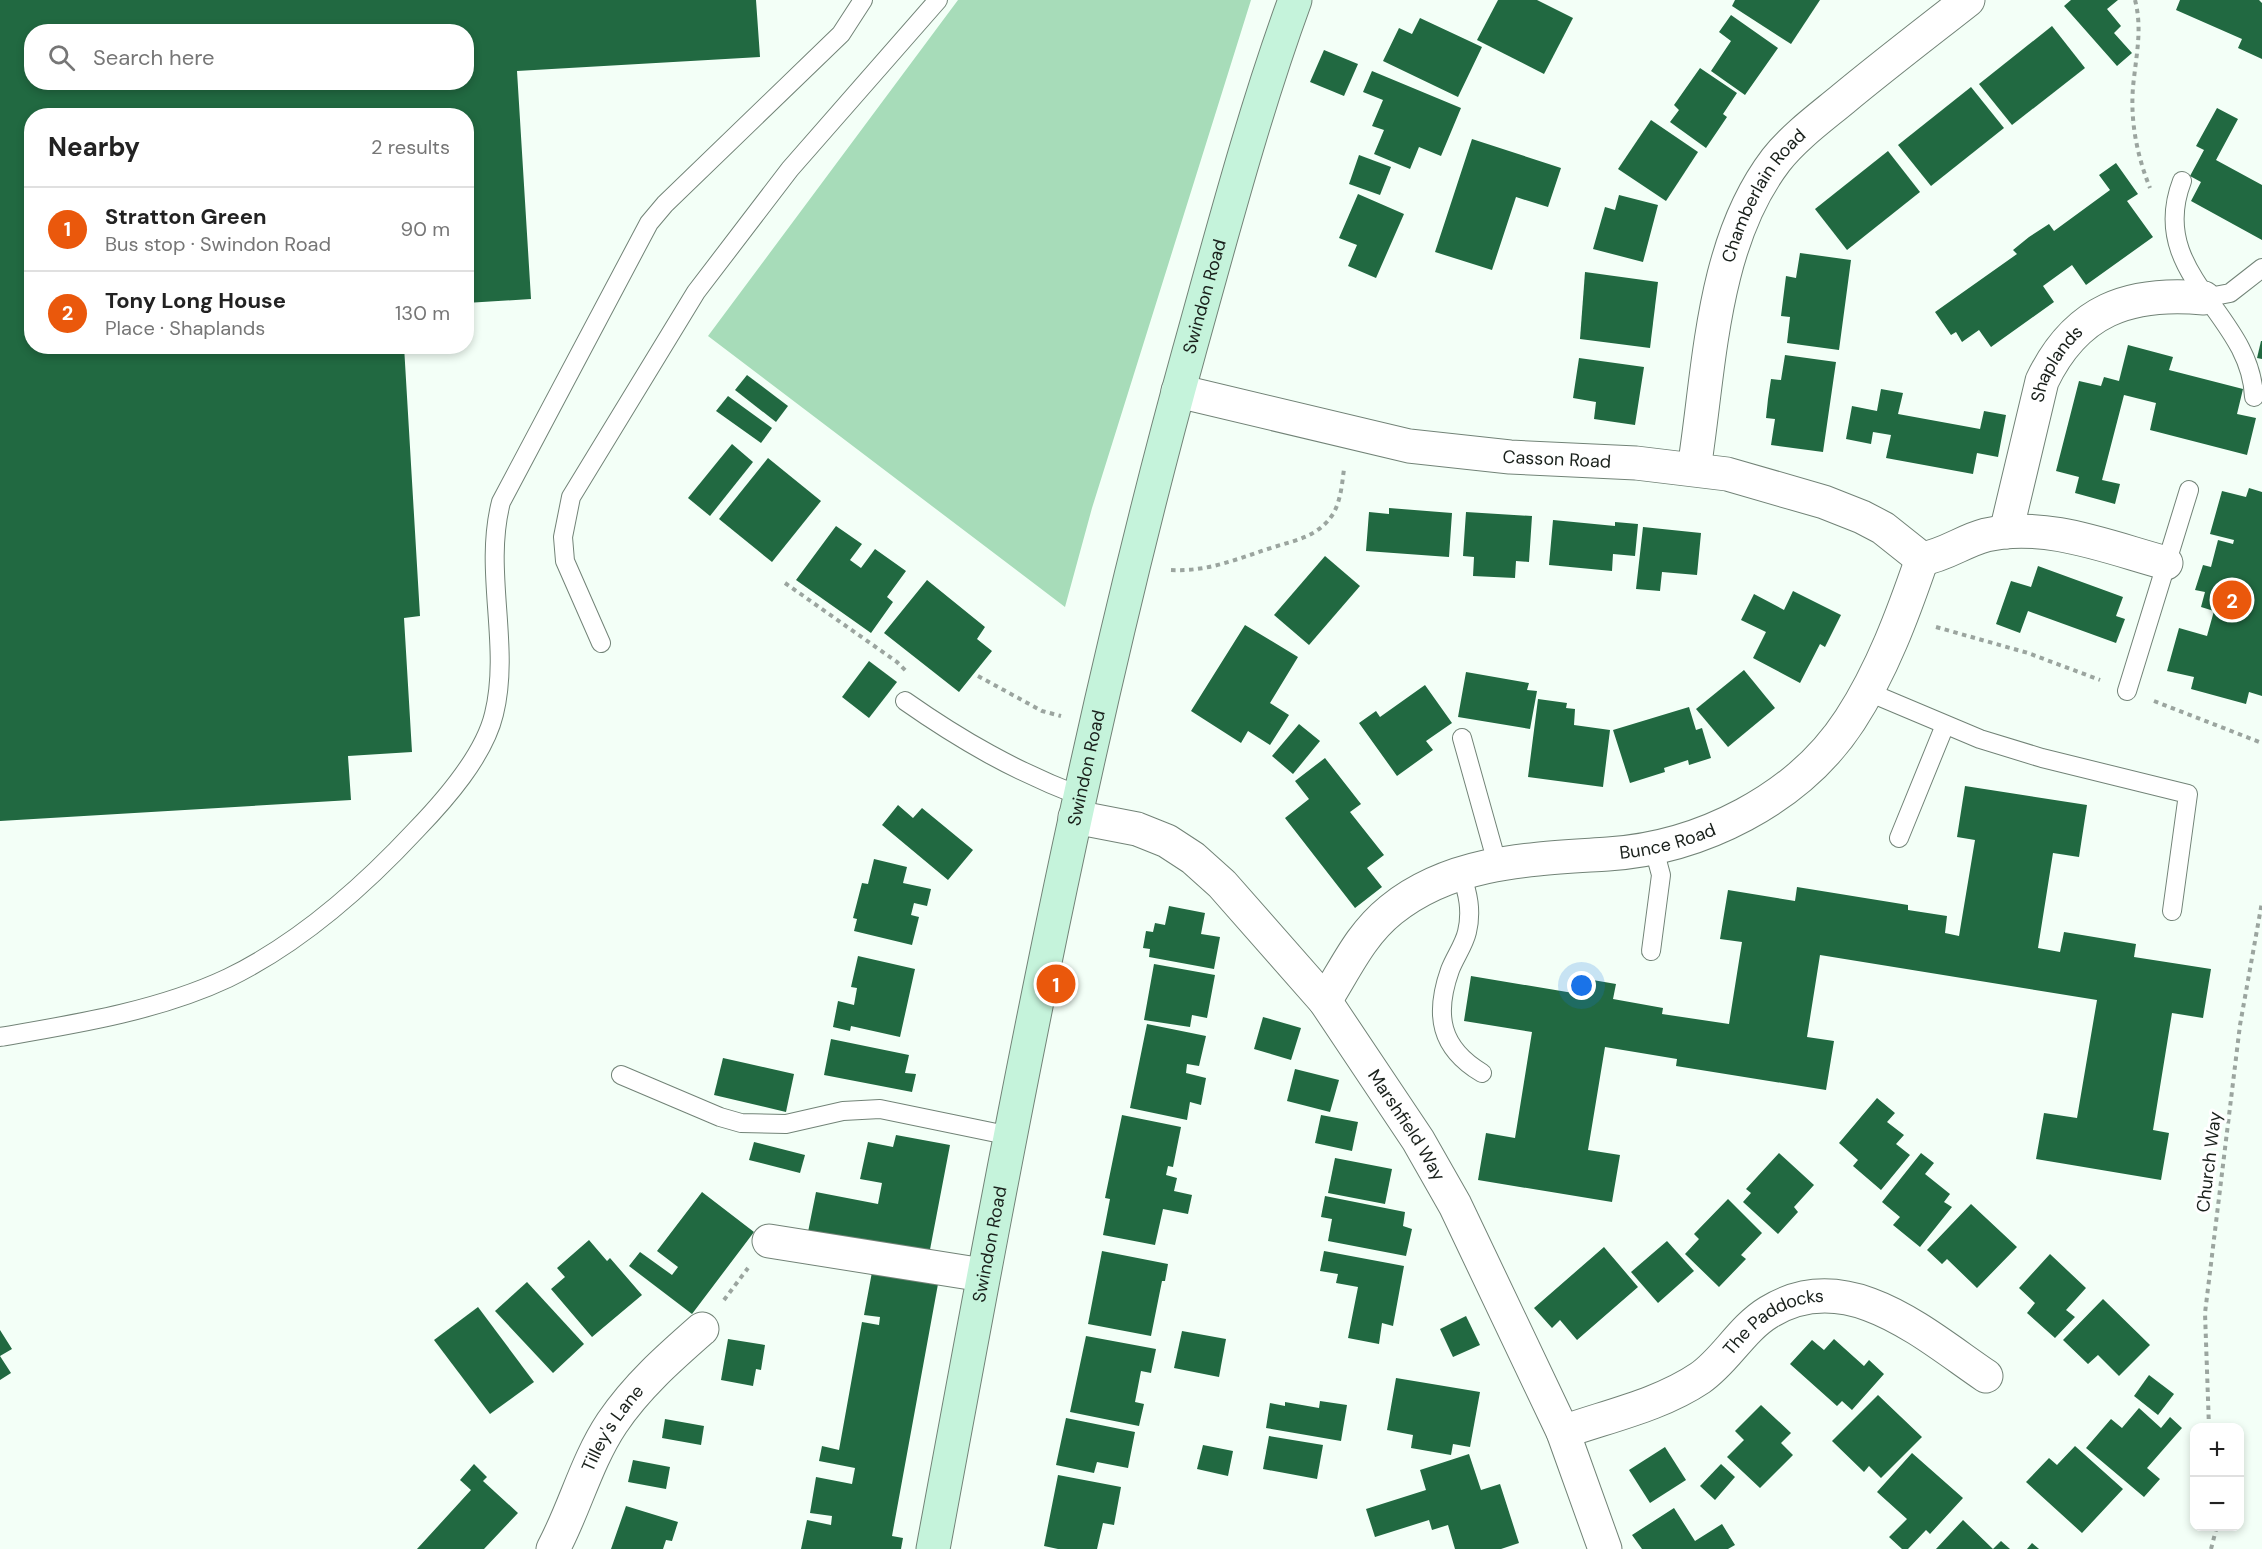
<!DOCTYPE html>
<meta charset="utf-8">
<style>
body{margin:0;font-family:"DM Sans",sans-serif;background:#f2f2f2;color:#222}
.controls{position:absolute;right:18px;bottom:18px;display:grid;overflow:hidden;border-radius:12px;box-shadow:0 3px 9px #0003}
.controls button{width:54px;height:54px;display:grid;place-items:center;padding:0;border:0;border-bottom:2px solid #e0e0e0;background:#fff;color:#222;font:30px sans-serif}
.you{position:absolute;left:1582px;top:986px;width:21px;height:21px;margin:-15px;border:4px solid #fff;border-radius:50%;background:#1a73e8;box-shadow:0 0 0 9px #1a73e833}
.badge{display:grid;place-items:center;width:39px;height:39px;border-radius:50%;background:#ea580c;color:#fff;font-size:20px;font-weight:700}
.pin{position:absolute;translate:-50% -50%;border:3px solid #fff;box-shadow:0 2px 6px #0006}
.list{margin:0;padding:0;list-style:none}
h2{display:flex;justify-content:space-between;align-items:center;height:78px;margin:0;padding:0 24px;font-size:26px}
h2 small{font-size:20px;font-weight:400;color:#767676}
.list li{display:grid;grid-template-columns:39px 1fr auto;gap:18px;align-items:center;box-sizing:border-box;height:84px;padding:0 24px;border-top:2px solid #e0e0e0}
.list b{display:block;font-size:22px;white-space:nowrap}
.list p{margin:0;font-size:20px;white-space:nowrap;color:#767676}
.list em{font-size:20px;font-style:normal;color:#767676}
.icon{flex:none;width:33px;height:33px;fill:none;stroke:currentColor;stroke-width:2;stroke-linecap:round;stroke-linejoin:round}
.map{position:relative;flex:none;width:2262px;height:1549px;overflow:hidden}
.search{position:absolute;background:#fff;box-shadow:0 3px 9px #0003;left:24px;top:24px;width:450px;height:66px;display:flex;align-items:center;gap:15px;box-sizing:border-box;padding:0 21px;border-radius:24px;color:#767676;font-size:22px}
.panel{position:absolute;background:#fff;box-shadow:0 3px 9px #0003;left:24px;top:108px;width:450px;height:246px;border-radius:24px}
.map>svg:first-child{display:block}
.green{fill:#a7dcb9}
.building{fill:#216941;fill-rule:evenodd}
.lines{fill:none;stroke-linecap:round;stroke-linejoin:round}
.lane-casing{stroke:#728377;stroke-width:20}
.street-casing{stroke:#728377;stroke-width:35}
.secondary-casing{stroke:#728377;stroke-width:35}
.path{stroke:#9ba59f;stroke-width:4;stroke-dasharray:4.5 4.5;stroke-linecap:butt}
.lane{stroke:#fff;stroke-width:18}
.street{stroke:#fff;stroke-width:33}
.secondary{stroke:#c5f3db;stroke-width:33}
.labels{text-anchor:middle;dominant-baseline:central;stroke-width:6;stroke-linejoin:round;paint-order:stroke}
.street-label{font-size:18px;fill:#19201b;stroke:#fff}
</style>
<div class="map">
<svg width="2262" height="1549" viewBox="0 0 2262 1549">
<rect width="100%" height="100%" fill="#f3fff7"/>
<polygon class="green" points="958,0 1251,0 1092,508 1065,607 708,336"/>
<g class="building">
<path d="M0,0H756L760,57L517,71L531,299L466,303V116H32V346H404L420,616L404,618L412,752L348,756L351,800L0,821ZM32,32H466V82H32Z"/>
<polygon points="1498,0 1537,0 1573,18 1544,74 1477,40"/>
<polygon points="1735,0 1820,0 1791,44 1732,6"/>
<polygon points="2071,0 2118,0 2107,9 2121,26 2114,33 2132,53 2117,66 2064,6"/>
<polygon points="2180,0 2259,0 2262,3 2262,59 2238,48 2242,39 2176,10"/>
<polygon points="1731,15 1778,48 1745,95 1711,71 1731,41 1719,32"/>
<polygon points="1420,18 1482,47 1458,97 1383,61 1399,28 1412,34"/>
<polygon points="2052,26 2085,68 2012,125 1979,84"/>
<polygon points="1324,50 1358,64 1344,96 1310,82"/>
<polygon points="1700,68 1737,93 1723,114 1727,117 1706,148 1670,122 1679,110 1674,105"/>
<polygon points="1372,71 1461,108 1441,156 1419,147 1410,169 1374,154 1384,130 1372,126 1383,100 1363,92"/>
<polygon points="1971,87 2004,128 1931,186 1898,145"/>
<polygon points="2217,108 2238,119 2216,160 2262,185 2262,240 2191,201 2201,182 2190,176 2204,150 2196,146"/>
<polygon points="1651,120 1698,152 1666,201 1618,169"/>
<polygon points="1472,139 1561,168 1548,207 1516,197 1492,270 1435,252"/>
<polygon points="1888,151 1920,192 1847,250 1815,209"/>
<polygon points="1359,155 1391,167 1380,195 1349,184"/>
<polygon points="2116,163 2138,194 2127,201 2153,237 2086,285 2072,265 2043,286 2054,302 1991,347 1979,330 1962,342 1956,332 1951,335 1935,312 2017,254 2013,250 2029,237 2049,224 2054,231 2110,190 2099,175"/>
<polygon points="1358,194 1404,214 1376,278 1348,266 1357,245 1339,238"/>
<polygon points="1619,195 1658,205 1643,262 1593,249 1605,207 1615,210"/>
<polygon points="1800,253 1851,260 1839,350 1787,343 1790,317 1781,316 1786,276 1796,278"/>
<polygon points="1585,272 1658,282 1650,348 1580,339"/>
<polygon points="2261,341 2262,341 2262,359 2257,358"/>
<polygon points="2128,345 2173,357 2169,370 2243,389 2237,414 2256,418 2247,455 2150,430 2156,403 2124,395 2102,480 2120,484 2115,504 2075,493 2079,477 2056,471 2079,381 2101,386 2104,377 2119,381"/>
<polygon points="1785,355 1836,362 1823,452 1771,445 1775,419 1766,418 1768,399 1771,379 1781,380"/>
<polygon points="1579,358 1644,367 1635,425 1594,419 1596,402 1573,398"/>
<polygon points="747,375 788,406 776,422 735,390"/>
<polygon points="1881,389 1903,393 1898,414 1980,429 1984,411 2006,415 1998,457 1977,453 1973,474 1886,458 1891,435 1873,432 1871,444 1846,439 1852,406 1877,411"/>
<polygon points="728,396 772,428 761,443 716,411"/>
<polygon points="732,444 753,462 710,516 688,498"/>
<polygon points="768,458 821,501 772,562 719,519"/>
<polygon points="2249,488 2262,492 2262,696 2249,692 2246,704 2191,689 2194,677 2167,671 2179,628 2207,636 2214,611 2201,607 2205,592 2195,590 2203,565 2211,567 2218,540 2233,544 2234,540 2210,534 2222,491 2246,497"/>
<polygon points="1389,508 1452,513 1449,557 1366,551 1369,512 1389,514"/>
<polygon points="1466,512 1532,516 1529,562 1516,561 1515,578 1473,576 1474,557 1463,556"/>
<polygon points="1553,520 1615,526 1615,522 1638,524 1635,556 1613,554 1612,571 1549,565"/>
<polygon points="836,526 862,544 850,560 861,568 875,549 906,571 887,597 893,602 871,633 796,580"/>
<polygon points="1643,527 1701,533 1697,575 1662,572 1660,591 1636,589"/>
<polygon points="1325,556 1360,586 1309,645 1274,615"/>
<polygon points="2038,566 2123,597 2116,616 2125,619 2116,643 2028,611 2020,633 1996,624 2011,581 2031,587"/>
<polygon points="927,580 985,627 977,639 992,651 959,692 884,633"/>
<polygon points="1793,591 1841,615 1825,647 1820,644 1800,683 1753,658 1766,632 1741,620 1754,594 1784,610"/>
<polygon points="1245,625 1298,657 1270,703 1289,715 1270,745 1248,731 1241,743 1191,711"/>
<polygon points="869,661 897,682 869,718 842,697"/>
<polygon points="1744,670 1775,708 1728,747 1696,709"/>
<polygon points="1466,672 1529,683 1527,690 1537,691 1530,729 1458,717"/>
<polygon points="1425,685 1452,723 1426,741 1433,750 1397,776 1359,723 1376,711 1380,717"/>
<polygon points="1538,699 1567,703 1566,708 1575,709 1574,725 1610,730 1603,787 1528,777"/>
<polygon points="1689,707 1696,730 1702,728 1711,758 1689,765 1688,760 1664,768 1665,772 1630,783 1613,730"/>
<polygon points="1299,724 1320,741 1293,774 1272,756"/>
<polygon points="1325,758 1361,804 1350,812 1384,855 1367,868 1382,887 1355,908 1285,818 1309,799 1295,781"/>
<polygon points="1965,786 2087,805 2079,857 2053,853 2038,948 2060,952 2064,932 2136,944 2134,957 2211,969 2203,1018 2172,1013 2153,1130 2169,1133 2161,1180 2036,1159 2044,1113 2077,1118 2097,1000 1820,955 1807,1037 1834,1041 1826,1090 1676,1066 1677,1059 1605,1047 1588,1150 1620,1155 1612,1202 1478,1180 1486,1133 1515,1138 1532,1032 1464,1021 1471,976 1585,995 1587,979 1616,984 1613,999 1663,1008 1662,1014 1729,1024 1742,942 1720,939 1728,890 1795,901 1797,887 1908,905 1908,910 1947,916 1945,933 1959,936 1975,840 1957,837"/>
<polygon points="898,805 913,818 922,808 973,850 948,880 882,825"/>
<polygon points="874,859 907,867 903,883 931,889 927,906 914,903 911,915 919,917 912,945 854,931 857,919 853,918 862,883 868,884"/>
<polygon points="1169,906 1205,913 1201,934 1220,937 1214,969 1149,957 1150,949 1143,948 1146,931 1153,932 1155,923 1165,925"/>
<polygon points="858,956 915,969 900,1037 851,1026 850,1031 833,1027 838,1001 854,1005 857,988 851,987"/>
<polygon points="1154,964 1215,975 1207,1018 1192,1015 1190,1027 1144,1020"/>
<polygon points="1263,1017 1301,1028 1291,1060 1254,1049"/>
<polygon points="1147,1024 1206,1036 1199,1066 1187,1064 1186,1073 1206,1078 1201,1105 1190,1102 1187,1120 1130,1108"/>
<polygon points="831,1039 909,1055 905,1073 916,1074 912,1092 824,1075"/>
<polygon points="723,1058 794,1074 786,1112 714,1095"/>
<polygon points="1295,1069 1339,1080 1330,1112 1287,1101"/>
<polygon points="1877,1098 1895,1113 1887,1122 1904,1135 1896,1144 1910,1155 1881,1190 1853,1166 1858,1160 1839,1143"/>
<polygon points="1122,1115 1181,1127 1173,1167 1168,1166 1166,1175 1177,1178 1174,1191 1192,1195 1188,1214 1163,1209 1155,1245 1103,1235 1110,1199 1105,1198"/>
<polygon points="1321,1115 1358,1122 1352,1151 1315,1143"/>
<polygon points="896,1135 950,1145 928,1260 807,1237 816,1192 878,1204 882,1183 860,1179 868,1142 893,1147"/>
<polygon points="754,1142 805,1155 800,1173 749,1160"/>
<polygon points="1779,1153 1814,1185 1794,1207 1798,1212 1778,1234 1743,1202 1751,1193 1746,1189"/>
<polygon points="1921,1153 1934,1163 1925,1174 1950,1194 1944,1202 1952,1207 1920,1247 1893,1225 1900,1217 1882,1202"/>
<polygon points="1335,1158 1392,1169 1385,1204 1328,1193"/>
<polygon points="702,1192 754,1232 692,1314 629,1266 640,1252 672,1275 678,1267 657,1251"/>
<polygon points="1325,1196 1405,1212 1403,1226 1412,1229 1406,1256 1328,1241 1332,1219 1321,1217"/>
<polygon points="1728,1199 1762,1233 1741,1255 1746,1259 1719,1287 1685,1254 1699,1239 1694,1234"/>
<polygon points="1971,1204 2017,1247 1977,1288 1947,1259 1942,1264 1927,1250"/>
<polygon points="589,1240 607,1261 610,1258 642,1295 592,1337 551,1289 565,1277 557,1268"/>
<polygon points="1667,1241 1694,1271 1658,1303 1631,1272"/>
<polygon points="1604,1247 1638,1287 1577,1340 1560,1320 1552,1328 1534,1308"/>
<polygon points="1102,1251 1168,1264 1165,1281 1162,1281 1151,1336 1088,1324"/>
<polygon points="1324,1251 1404,1266 1393,1326 1382,1323 1379,1344 1348,1338 1358,1287 1336,1283 1338,1274 1320,1271"/>
<polygon points="2050,1254 2086,1288 2066,1310 2075,1317 2055,1338 2027,1313 2035,1303 2019,1288"/>
<polygon points="872,1272 938,1284 892,1536 903,1538 901,1549 801,1549 807,1520 831,1525 832,1516 810,1513 816,1477 852,1484 855,1468 819,1461 822,1446 839,1450 862,1322 879,1325 880,1317 864,1315"/>
<polygon points="527,1282 584,1344 553,1373 495,1311"/>
<polygon points="2103,1299 2150,1345 2119,1376 2098,1355 2088,1364 2063,1340"/>
<polygon points="478,1307 534,1382 490,1414 434,1340"/>
<polygon points="1466,1316 1480,1345 1453,1357 1440,1329"/>
<polygon points="0,1330 12,1349 0,1356 11,1373 0,1380"/>
<polygon points="1182,1331 1226,1339 1219,1377 1174,1368"/>
<polygon points="1086,1336 1156,1349 1151,1373 1141,1371 1135,1402 1144,1404 1139,1426 1070,1412"/>
<polygon points="728,1339 765,1345 761,1370 756,1369 753,1386 721,1380"/>
<polygon points="1834,1339 1864,1366 1869,1360 1884,1374 1852,1410 1842,1401 1837,1406 1790,1364 1812,1340 1824,1350"/>
<polygon points="2149,1375 2174,1394 2158,1415 2134,1396"/>
<polygon points="1396,1378 1480,1392 1470,1447 1453,1444 1451,1455 1411,1448 1413,1435 1387,1430"/>
<polygon points="1878,1395 1922,1437 1881,1478 1869,1466 1864,1472 1832,1441"/>
<polygon points="1320,1401 1347,1405 1341,1441 1266,1428 1270,1403 1285,1406 1285,1402 1319,1408"/>
<polygon points="1761,1405 1791,1433 1781,1443 1793,1455 1760,1488 1727,1457 1744,1440 1735,1431"/>
<polygon points="2139,1408 2161,1428 2170,1417 2182,1428 2147,1468 2160,1479 2144,1497 2086,1448 2111,1419 2122,1428"/>
<polygon points="1066,1418 1135,1432 1128,1468 1097,1462 1094,1473 1056,1465"/>
<polygon points="665,1419 704,1426 701,1445 662,1438"/>
<polygon points="1269,1436 1323,1445 1317,1479 1263,1469"/>
<polygon points="1203,1445 1233,1451 1228,1476 1197,1469"/>
<polygon points="2075,1446 2123,1489 2082,1533 2026,1482 2049,1458 2057,1465"/>
<polygon points="1665,1447 1686,1480 1650,1503 1629,1470"/>
<polygon points="1912,1453 1963,1498 1930,1534 1926,1530 1908,1549 1902,1549 1889,1537 1907,1519 1877,1492"/>
<polygon points="1469,1454 1481,1490 1500,1484 1519,1543 1501,1549 1455,1549 1448,1525 1432,1530 1429,1520 1375,1537 1366,1509 1426,1490 1420,1470"/>
<polygon points="633,1460 670,1467 666,1489 628,1482"/>
<polygon points="474,1464 487,1477 483,1481 518,1513 484,1549 417,1549 471,1490 460,1480"/>
<polygon points="1721,1464 1735,1477 1715,1500 1700,1486"/>
<polygon points="1058,1475 1121,1487 1114,1525 1103,1523 1097,1549 1058,1549 1044,1546"/>
<polygon points="626,1506 678,1522 672,1541 666,1540 663,1549 611,1549"/>
<polygon points="1674,1508 1695,1541 1722,1524 1735,1545 1728,1549 1642,1549 1632,1535"/>
<polygon points="1963,1520 1993,1549 2001,1541 2010,1549 1936,1549"/>
<polygon points="2032,1543 2039,1549 2027,1549"/>
</g>
<g class="lines">
<defs>
<g id="lane">
<path d="M2182,181C2146,275 2251,313 2254,397"/>
<polyline points="2204,298 2230,293 2262,268"/>
<polyline points="601,643 565,561 563,537 571,497 696,292 790,169 938,0"/>
<polyline points="1866,691 1980,739 2042,758 2188,794 2172,911"/>
<polyline points="2127,691 2189,490"/>
<path d="M905,701C962,741 1015,771 1080,796"/>
<polyline points="1462,738 1497,863"/>
<polyline points="1899,838 1945,725"/>
<path d="M1461,874C1468,893 1472,911 1467,932C1464,945 1455,957 1450,970C1434,1015 1440,1048 1482,1073"/>
<polyline points="1651,951 1661,875 1654,849"/>
<path d="M0,1037C76,1024 158,1011 228,978C300,943 362,888 416,830C445,800 484,756 494,714C511,645 483,572 501,502L649,223L665,204L841,34L863,0"/>
<polyline points="621,1075 720,1117 741,1123 786,1124 843,1111 880,1109 1011,1136"/>
</g>
<g id="street">
<path id="s1" d="M1178,391L1409,446L1510,457L1636,463L1727,474L1824,502L1862,517L1883,528L1922,559"/>
<path id="s2" d="M1694,469C1710,368 1711,245 1776,160C1794,137 1820,118 1843,99C1884,65 1926,33 1968,0"/>
<path id="s3" d="M2006,532L2042,381C2076,310 2129,291 2204,298"/>
<path d="M1922,559C1946,555 1963,541 1986,535C2045,521 2110,548 2166,563"/>
<path id="s4" d="M1075,817L1137,829L1167,841L1193,858L1222,884L1325,1001L1418,1140L1455,1205L1563,1432L1605,1549"/>
<path id="s5" d="M1325,1001C1346,968 1360,935 1391,910C1453,860 1533,859 1608,854C1700,848 1798,800 1850,720C1882,671 1903,614 1922,559"/>
<polyline points="769,1241 983,1275"/>
<path id="s6" d="M1563,1432C1608,1416 1660,1405 1700,1378C1726,1360 1741,1329 1769,1312C1847,1264 1924,1334 1986,1376"/>
<path id="s7" d="M553,1549C575,1508 586,1462 612,1423C637,1386 669,1358 702,1329"/>
</g>
<g id="secondary">
<path id="s8" d="M933,1549C1007,1148 1080,746 1189,352C1222,234 1253,115 1295,0"/>
</g>
</defs>
<use href="#lane" class="lane-casing"/>
<use href="#street" class="street-casing"/>
<use href="#secondary" class="secondary-casing"/>
<g class="path">
<path d="M2135,0C2142,27 2137,51 2134,78C2129,116 2136,153 2150,188"/>
<path d="M1171,570C1209,572 1239,558 1274,547C1297,540 1319,536 1333,514C1341,500 1342,484 1344,469"/>
<polyline points="785,583 897,662 906,671"/>
<polyline points="1936,627 2028,653 2100,680"/>
<polyline points="978,676 1042,711 1061,716"/>
<polyline points="2154,701 2262,743"/>
<polyline points="724,1300 748,1268"/>
<polyline points="2209,1428 2205,1313 2240,1025 2262,902"/>
<polyline points="2211,1549 2217,1526"/>
</g>
<use href="#lane" class="lane"/>
<use href="#street" class="street"/>
<use href="#secondary" class="secondary"/>
</g>
<g class="labels">
<g class="street-label">
<text stroke="none"><textPath href="#s2" startOffset="286">Chamberlain Road</textPath></text>
<text stroke="none"><textPath href="#s8" startOffset="1282">Swindon Road</textPath></text>
<text stroke="none"><textPath href="#s3" startOffset="177">Shaplands</textPath></text>
<text stroke="none"><textPath href="#s1" startOffset="386">Casson Road</textPath></text>
<text stroke="none"><textPath href="#s8" startOffset="796">Swindon Road</textPath></text>
<text stroke="none"><textPath href="#s5" startOffset="402">Bunce Road</textPath></text>
<text stroke="none"><textPath href="#s4" startOffset="470">Marshfield Way</textPath></text>
<text transform="translate(2209 1162) rotate(-83)">Church Way</text>
<text stroke="none"><textPath href="#s8" startOffset="310">Swindon Road</textPath></text>
<text stroke="none"><textPath href="#s6" startOffset="243">The Paddocks</textPath></text>
<text stroke="none"><textPath href="#s7" startOffset="135">Tilley's Lane</textPath></text>
</g>
</g>
</svg>
<div class="controls">
<button>+</button>
<button>−</button>
</div>
<div class="you"></div>
<div class="pin badge" style="left:1056px;top:984px">1</div>
<div class="pin badge" style="left:2232px;top:600px">2</div>
<div class="search"><svg class="icon" aria-label="search" viewBox="0 0 24 24"><circle cx="10" cy="10" r="6"/><path d="M15 15l6 6"/></svg>Search here</div>
<section class="panel">
<h2>Nearby<small>2 results</small></h2>
<ul class="list">
<li><span class="badge">1</span><div><b>Stratton Green</b><p>Bus stop · Swindon Road</p></div><em>90 m</em></li>
<li><span class="badge">2</span><div><b>Tony Long House</b><p>Place · Shaplands</p></div><em>130 m</em></li>
</ul>
</section>
</div>
